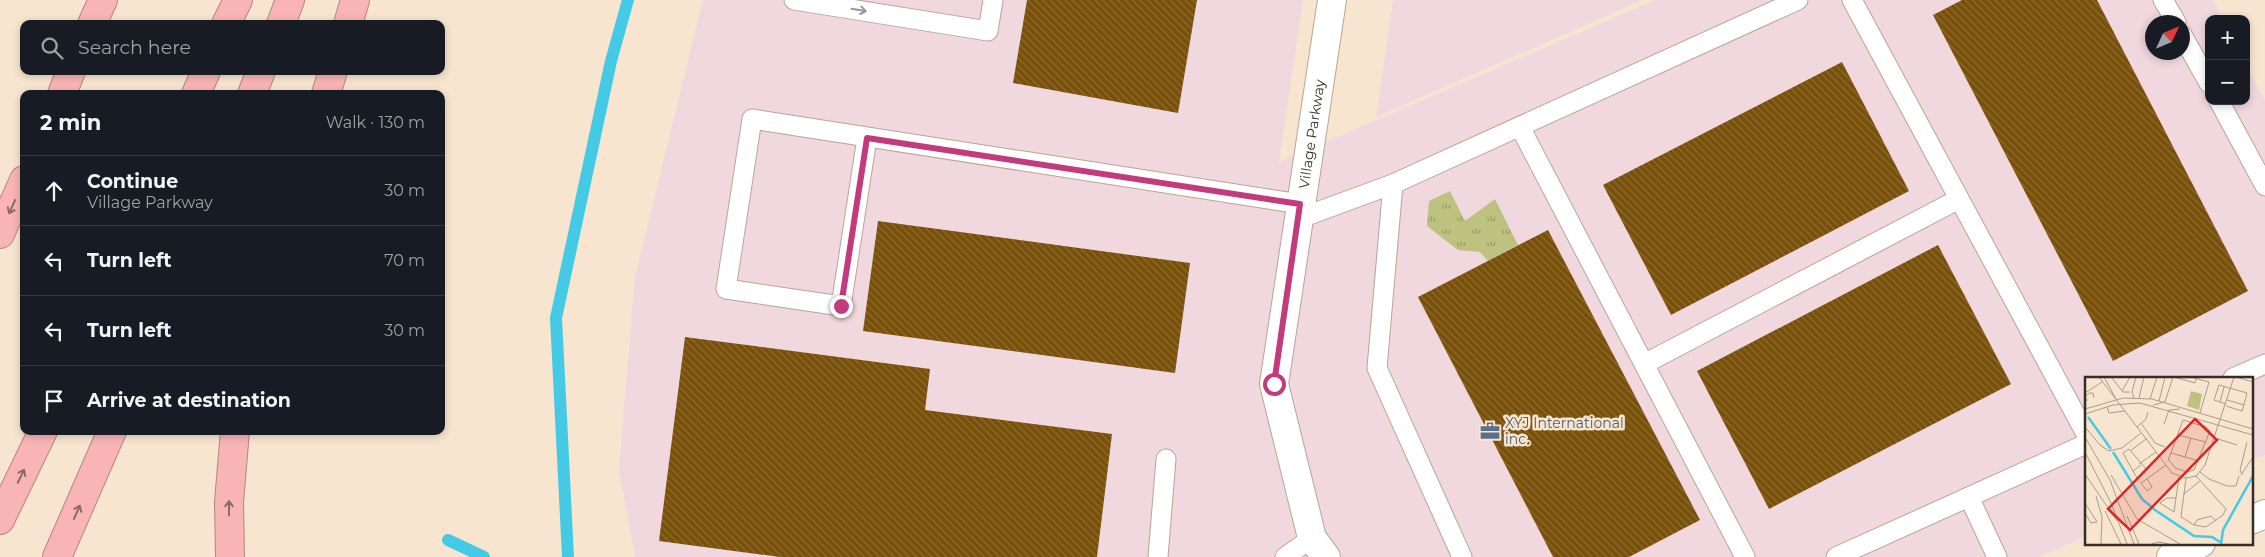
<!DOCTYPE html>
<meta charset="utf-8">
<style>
body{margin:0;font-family:Montserrat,sans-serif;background:#242831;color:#f1f3f6}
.controls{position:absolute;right:15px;top:15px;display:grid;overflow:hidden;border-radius:10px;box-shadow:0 2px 8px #0003}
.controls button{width:45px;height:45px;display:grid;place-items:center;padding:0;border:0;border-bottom:1px solid #363941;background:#171b24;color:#f1f3f6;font:25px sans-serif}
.compass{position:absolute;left:2145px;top:15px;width:45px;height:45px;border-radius:50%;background:#171b24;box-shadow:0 2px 8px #0003;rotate:46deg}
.stop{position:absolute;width:15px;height:15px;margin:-11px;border:4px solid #c13b7d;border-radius:50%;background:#fff}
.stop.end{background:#c13b7d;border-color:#fff;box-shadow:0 1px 5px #0008}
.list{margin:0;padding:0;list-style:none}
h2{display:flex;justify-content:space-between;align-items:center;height:65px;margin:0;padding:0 20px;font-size:21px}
h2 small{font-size:16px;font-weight:400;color:#9ea1a6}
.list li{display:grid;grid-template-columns:32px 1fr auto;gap:15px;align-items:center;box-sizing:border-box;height:70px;padding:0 20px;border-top:1px solid #363941}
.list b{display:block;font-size:19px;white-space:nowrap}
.list p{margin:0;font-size:16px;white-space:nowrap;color:#9ea1a6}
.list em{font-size:16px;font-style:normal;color:#9ea1a6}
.icon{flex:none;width:28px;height:28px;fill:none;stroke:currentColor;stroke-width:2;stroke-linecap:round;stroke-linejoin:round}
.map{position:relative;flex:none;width:2265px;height:557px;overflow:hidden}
.search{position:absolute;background:#171b24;box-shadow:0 2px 8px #0003;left:20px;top:20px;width:425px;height:55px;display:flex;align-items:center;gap:12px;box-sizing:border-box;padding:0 18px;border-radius:10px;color:#9ea1a6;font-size:19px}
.panel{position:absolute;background:#171b24;box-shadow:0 2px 8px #0003;left:20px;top:90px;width:425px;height:345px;border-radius:10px}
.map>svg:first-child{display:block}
.commercial{fill:#f1d7de;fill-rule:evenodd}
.grass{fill:url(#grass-tufts)}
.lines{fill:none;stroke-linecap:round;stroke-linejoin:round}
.stream{stroke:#45cae6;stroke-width:12}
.building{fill:url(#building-back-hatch)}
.lane-casing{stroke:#b8a691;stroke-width:21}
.secondary-casing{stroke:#b8a691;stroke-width:30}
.highway-casing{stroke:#b48584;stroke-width:30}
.lane{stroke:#fff;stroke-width:19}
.secondary{stroke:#fff;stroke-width:28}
.highway{stroke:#f9b4b6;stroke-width:28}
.oneway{stroke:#9a9692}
.oneway2{stroke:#8d6a67}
.route{stroke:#c13b7d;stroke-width:6}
.labels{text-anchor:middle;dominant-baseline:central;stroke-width:5;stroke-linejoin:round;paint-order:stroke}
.street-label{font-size:14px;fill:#352e26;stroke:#f8e5cf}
.service-label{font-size:14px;fill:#4e5e75;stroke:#f8e5cf;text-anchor:start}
.inset-river{fill:none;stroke:#45cae6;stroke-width:2.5}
.inset-road{fill:none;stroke:#aa9c8b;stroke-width:1}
.view{fill:#d62828;fill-opacity:0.15;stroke:#d62828;stroke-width:2.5}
.inset-edge{fill:none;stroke:#352e26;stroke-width:2.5}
</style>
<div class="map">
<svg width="2265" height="557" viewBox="0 0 2265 557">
<defs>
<pattern id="grass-tufts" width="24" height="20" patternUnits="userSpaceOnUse" patternTransform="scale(1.25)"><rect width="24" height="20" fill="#bec27f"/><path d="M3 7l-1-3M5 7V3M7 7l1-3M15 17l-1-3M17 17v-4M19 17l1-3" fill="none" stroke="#9b9e68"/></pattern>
<pattern id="building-back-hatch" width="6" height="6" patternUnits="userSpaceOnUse" patternTransform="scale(1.25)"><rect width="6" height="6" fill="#795008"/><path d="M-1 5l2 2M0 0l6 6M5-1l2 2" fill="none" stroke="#8b6c36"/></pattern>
</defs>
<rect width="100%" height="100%" fill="#f8e5cf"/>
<g class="commercial">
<path d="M703,0H1303L1279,162L1656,0H2213L2223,19H2209V101H2246V65L2265,101V455L2251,461V378H2086V536L2040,557H635L619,470L635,277ZM2152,22H2182V52H2152Z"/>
<polygon points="1393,0 1642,0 1376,117"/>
</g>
<polygon class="grass" points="1450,191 1465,221 1495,199 1518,245 1488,261 1480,252 1458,250 1427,226 1429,201"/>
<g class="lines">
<g class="stream">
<polyline points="448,540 484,557"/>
<polyline points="568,557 556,318 611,61 628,0"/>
</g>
</g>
<g class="building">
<polygon points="1027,0 1197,0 1178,113 1013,83"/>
<polygon points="1962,0 2097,0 2248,291 2113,361 1933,15"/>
<polygon points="1842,62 1909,191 1671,315 1603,185"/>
<polygon points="878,221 1190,263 1175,373 863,331"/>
<polygon points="1548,230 1700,520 1629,557 1553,557 1418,297"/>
<polygon points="1938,245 2011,384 1769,509 1697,371"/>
<polygon points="685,337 930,369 925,410 1112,434 1097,557 780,557 659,541"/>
</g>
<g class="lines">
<defs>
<g id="lane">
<polyline points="794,0 988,31 993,0"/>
<polyline points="1852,0 2086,434"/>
<polyline points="2163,0 2176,22"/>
<polyline points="2182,35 2209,83"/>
<polyline points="2219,101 2265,186"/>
<polyline points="1520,127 1745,557"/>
<polyline points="867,138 841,306 726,289 752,119 1300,204"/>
<polyline points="1393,184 1377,368 1462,557"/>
<polyline points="1298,219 1393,184 1798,0"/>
<polyline points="1644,364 1959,199"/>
<polyline points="2233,378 2265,364"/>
<polyline points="1969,497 1997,557"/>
<polyline points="1158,557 1166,459"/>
<polyline points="1285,557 1312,538"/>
<polyline points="1836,557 2086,444"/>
</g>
<g id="secondary">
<polyline points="2251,520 2265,514"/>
<path id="s1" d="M1326,557L1312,538L1274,384L1332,0"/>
<polyline points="2171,557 2201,543"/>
</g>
<g id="highway">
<polyline points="92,24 103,0"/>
<polyline points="226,24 238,0"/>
<polyline points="281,24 290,0"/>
<polyline points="348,24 355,0"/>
<polyline points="62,94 71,71"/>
<polyline points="196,94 206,71"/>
<polyline points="252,94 261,71"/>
<polyline points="326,94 333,71"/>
<polyline points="0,234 24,180"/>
<polyline points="0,520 43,431"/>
<polyline points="57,557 112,431"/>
<polyline points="230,557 229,502 235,431"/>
</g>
</defs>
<use href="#lane" class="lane-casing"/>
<use href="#secondary" class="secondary-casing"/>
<use href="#highway" class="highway-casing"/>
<use href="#lane" class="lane"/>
<use href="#secondary" class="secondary"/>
<use href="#highway" class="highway"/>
</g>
<defs><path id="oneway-shaft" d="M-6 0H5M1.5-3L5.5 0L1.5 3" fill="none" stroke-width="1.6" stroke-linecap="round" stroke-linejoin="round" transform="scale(1.25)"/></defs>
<use class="oneway" href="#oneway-shaft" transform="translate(859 10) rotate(9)"/>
<g class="oneway2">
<use href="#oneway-shaft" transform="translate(12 207) rotate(114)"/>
<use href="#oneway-shaft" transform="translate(21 476) rotate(-64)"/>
<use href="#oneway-shaft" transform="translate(229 508) rotate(-90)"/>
<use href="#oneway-shaft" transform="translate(77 512) rotate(-66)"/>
</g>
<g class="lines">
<polyline class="route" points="841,306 867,138 1300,204 1274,384"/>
</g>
<defs>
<symbol id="office-bare" viewBox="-9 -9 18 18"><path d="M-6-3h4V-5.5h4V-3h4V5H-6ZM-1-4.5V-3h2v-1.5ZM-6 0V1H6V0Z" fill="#5c6f8a" stroke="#f8e5cf" stroke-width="2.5" paint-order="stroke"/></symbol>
</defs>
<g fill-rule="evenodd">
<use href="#office-bare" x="1476" y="417" width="28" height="28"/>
</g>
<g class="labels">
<g class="street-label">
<text stroke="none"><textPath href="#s1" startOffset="435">Village Parkway</textPath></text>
</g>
<g class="service-label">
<text x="1505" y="423">XYJ International<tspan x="1505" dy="16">inc.</tspan></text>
</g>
</g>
<g transform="translate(2085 377)">
<rect width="168" height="168" fill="#f8e5cf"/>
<path d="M106,14L117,17L114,33L102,29Z" fill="#bec27f"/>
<path class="inset-river" d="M3,40L26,72M28,75L57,122L70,133L109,159L127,160L135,165M136,167L138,153L168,99"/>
<path class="inset-road" d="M14,0L87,96L101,101L111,99L120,88L149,0M19,0L31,22M89,0L110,6L111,2M106,0L124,5L115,36M151,0L168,5M27,1L38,15H45M37,14L45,0M0,16L17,5M49,21L47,15L51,0M54,21L59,0M65,22L72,0M2,24L0,19L5,16H8L9,21M74,24L80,0M135,25L139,10M141,27L129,23L134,8L162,16L159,28M68,28L80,25L88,0M141,29L157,34L159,28L142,23M22,30L24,36L40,34M0,32L38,21L67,22L168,52M0,37L28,28L55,26L168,58M56,46L70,66L80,70M79,47L84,33L95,32M0,50L15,68L24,74L37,71L56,56M52,50L61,42L63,35M93,58L121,65M0,60L25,103L49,167M130,61L152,68M45,74L61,62M0,75L26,126L42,167M86,76L114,84M100,80L106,61M84,83L90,91L102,95L109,93L125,54L121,50L98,43M83,84L98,43M54,87L71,75M48,94L52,101L62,93L44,72L38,76L48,94L56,88M115,95L124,102L142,109H151L154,99M0,97L32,144M157,97L155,93L162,65M26,98L52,142L95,167M156,98L168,80M101,101L96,140L109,148L121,150L138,138L141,132L111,99M62,102L67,110L62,114L56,106L81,88M99,117L115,104M11,119L17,140L16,167M91,121H82L75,126L89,135L94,100M0,126L12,145L6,146L0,136M20,134L36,167M42,139L54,167M109,148L112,143L126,139L131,144M67,167L74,165L84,167"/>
<path class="view" d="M110,42L132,63L45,153L23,132Z"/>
<rect width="168" height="168" class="inset-edge"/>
</g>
</svg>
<div class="controls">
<button>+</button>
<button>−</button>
</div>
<svg class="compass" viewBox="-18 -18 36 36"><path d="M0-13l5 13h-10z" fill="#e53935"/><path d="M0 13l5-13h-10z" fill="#9ea1a6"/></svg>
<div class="stop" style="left:1274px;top:384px"></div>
<div class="stop end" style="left:841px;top:306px"></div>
<div class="search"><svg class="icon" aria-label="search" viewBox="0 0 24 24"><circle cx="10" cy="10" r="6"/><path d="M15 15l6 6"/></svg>Search here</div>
<section class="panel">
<h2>2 min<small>Walk · 130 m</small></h2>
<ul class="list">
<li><svg class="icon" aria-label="ahead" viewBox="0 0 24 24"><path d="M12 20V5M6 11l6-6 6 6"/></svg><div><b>Continue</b><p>Village Parkway</p></div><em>30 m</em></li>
<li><svg class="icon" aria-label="left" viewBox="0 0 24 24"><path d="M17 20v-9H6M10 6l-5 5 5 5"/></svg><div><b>Turn left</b></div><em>70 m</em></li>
<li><svg class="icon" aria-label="left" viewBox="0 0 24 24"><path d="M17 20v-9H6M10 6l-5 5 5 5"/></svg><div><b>Turn left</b></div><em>30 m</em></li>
<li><svg class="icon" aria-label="arrive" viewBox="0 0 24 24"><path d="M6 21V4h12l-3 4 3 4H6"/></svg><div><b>Arrive at destination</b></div></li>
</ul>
</section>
</div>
